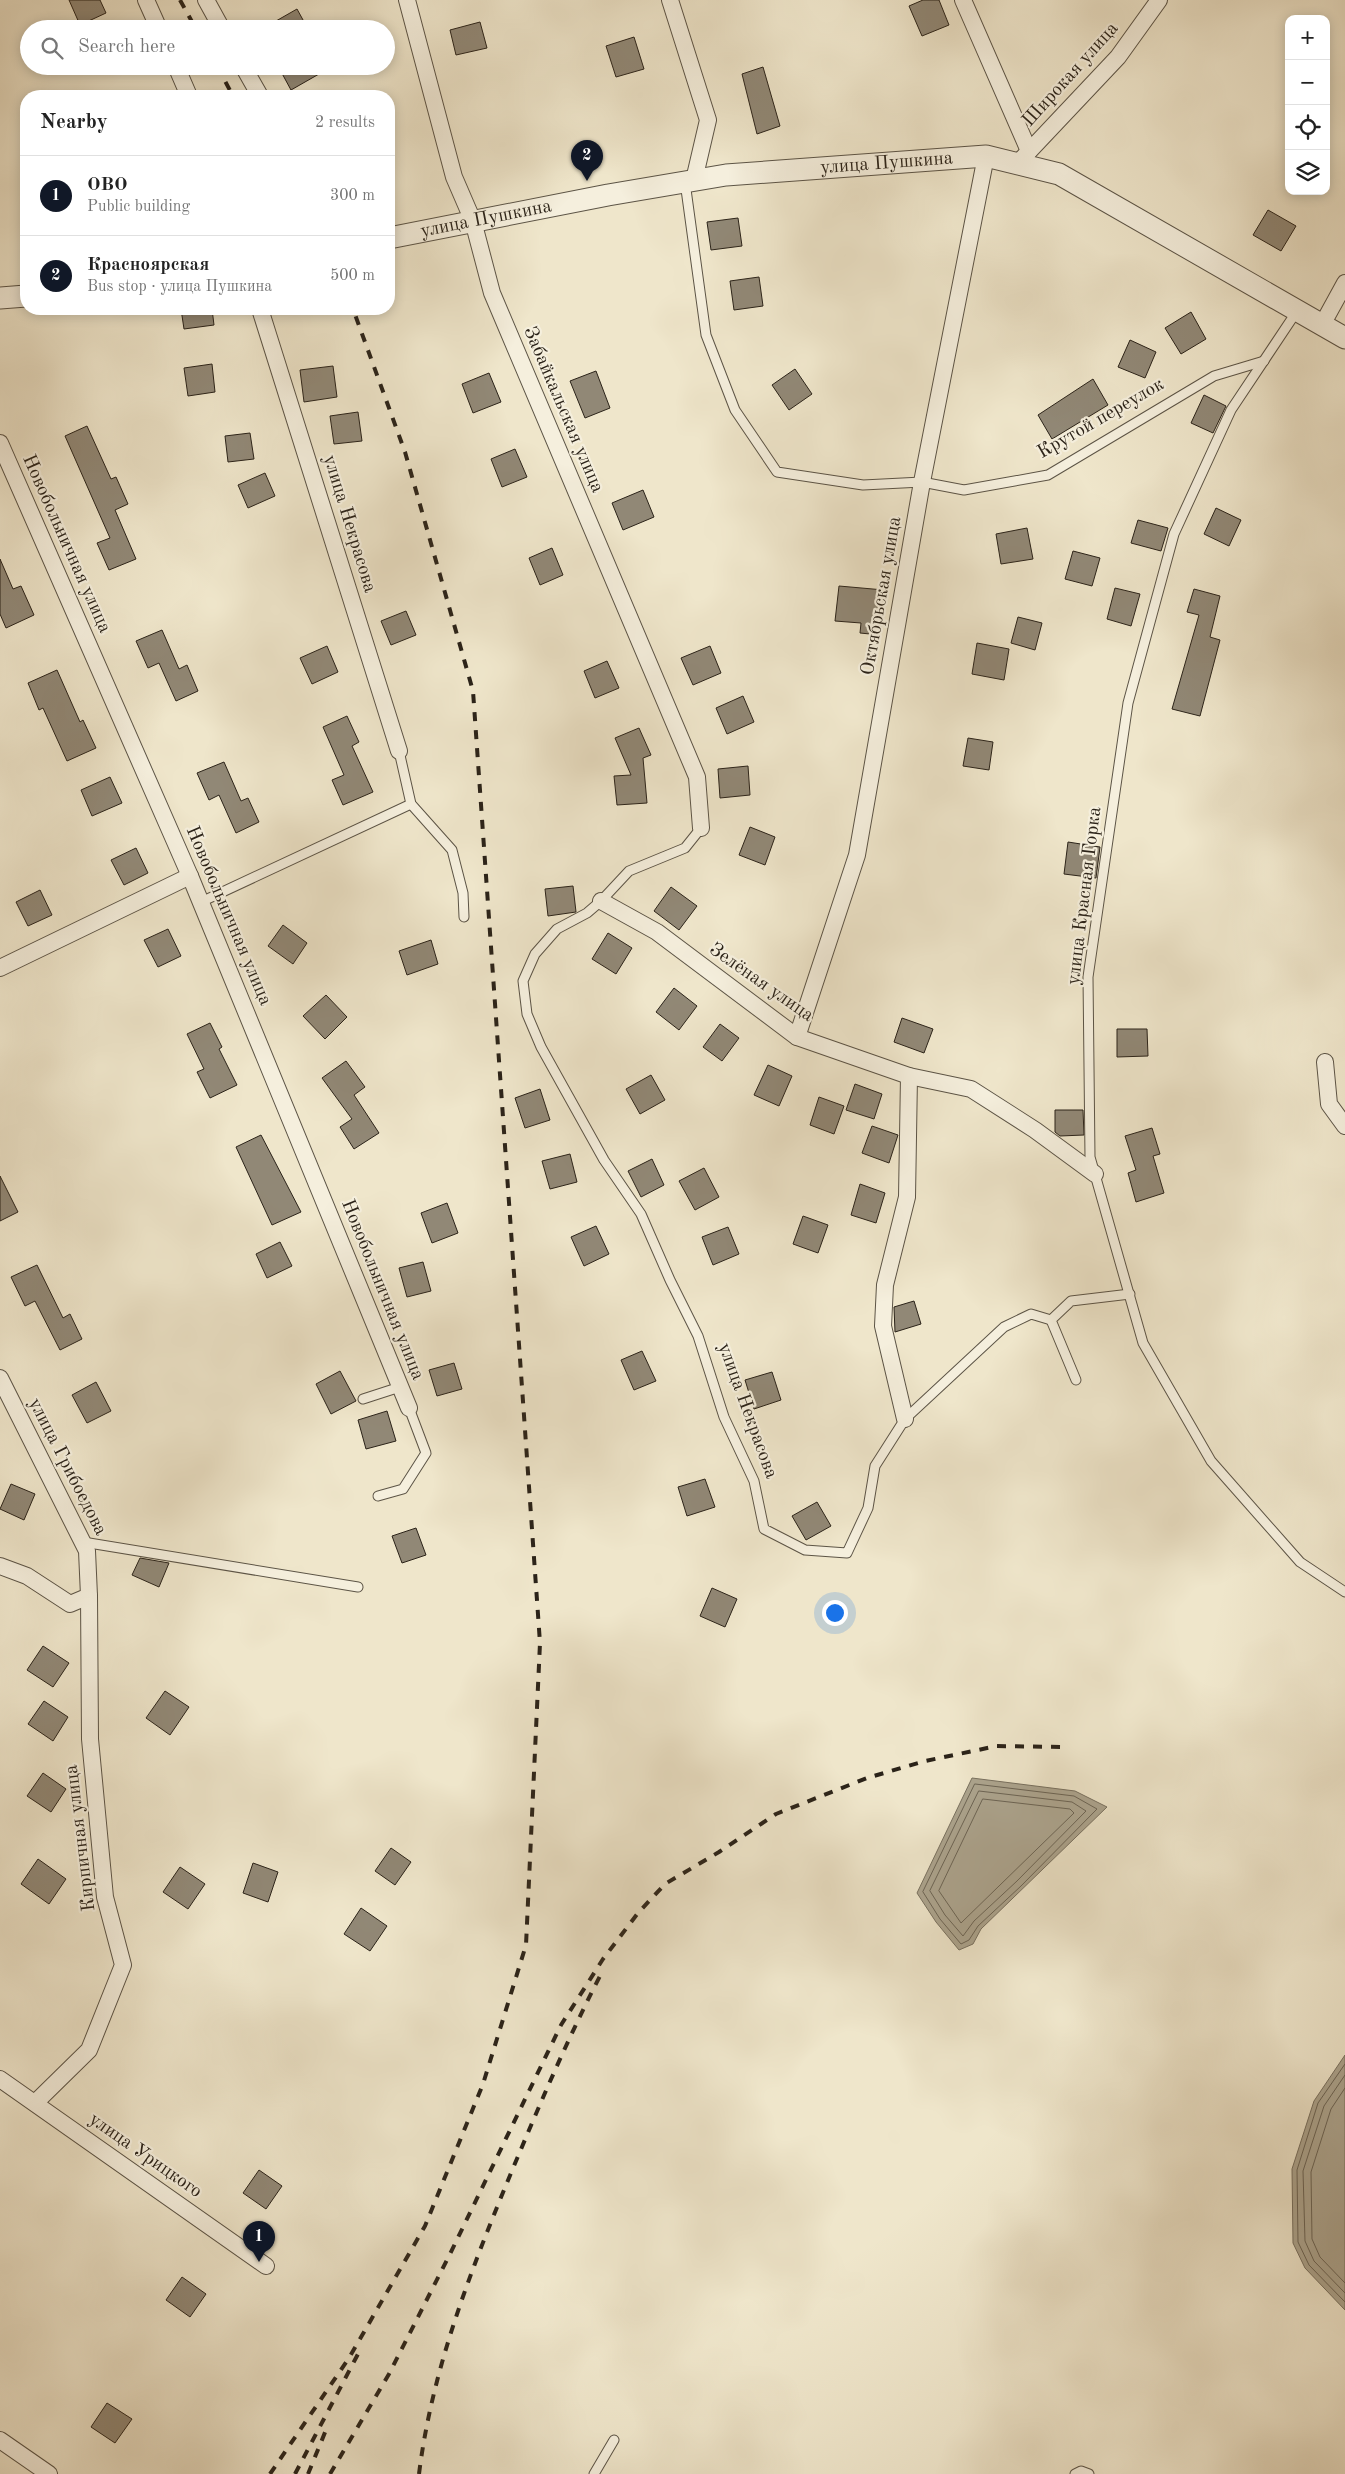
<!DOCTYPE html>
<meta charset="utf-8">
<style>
body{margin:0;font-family:"Old Standard TT",serif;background:#f6f6f6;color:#222}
.controls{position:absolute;right:15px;top:15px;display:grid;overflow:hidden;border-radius:10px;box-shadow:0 2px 12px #0003}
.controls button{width:45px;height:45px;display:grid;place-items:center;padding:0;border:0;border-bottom:1px solid #e0e0e0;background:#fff;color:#222;font:25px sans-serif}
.you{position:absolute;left:834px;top:1612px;width:18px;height:18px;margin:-12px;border:4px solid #fff;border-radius:50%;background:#1a73e8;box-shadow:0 0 0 8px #1a73e833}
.badge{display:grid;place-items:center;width:32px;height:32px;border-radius:50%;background:#111827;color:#fff;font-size:16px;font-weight:700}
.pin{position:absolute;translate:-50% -41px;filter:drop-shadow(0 1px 2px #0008)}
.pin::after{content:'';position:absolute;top:26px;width:18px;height:15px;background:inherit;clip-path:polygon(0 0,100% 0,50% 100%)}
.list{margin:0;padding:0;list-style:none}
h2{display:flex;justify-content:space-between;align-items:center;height:65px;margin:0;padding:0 20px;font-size:21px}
h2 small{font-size:16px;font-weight:400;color:#767676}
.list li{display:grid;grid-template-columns:32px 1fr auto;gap:15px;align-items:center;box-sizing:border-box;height:80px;padding:0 20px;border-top:1px solid #e0e0e0}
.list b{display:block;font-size:19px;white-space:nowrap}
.list p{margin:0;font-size:16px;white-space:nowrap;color:#767676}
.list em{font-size:16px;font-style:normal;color:#767676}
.icon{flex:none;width:28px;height:28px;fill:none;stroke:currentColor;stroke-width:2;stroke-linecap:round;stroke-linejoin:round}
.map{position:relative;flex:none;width:1345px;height:2474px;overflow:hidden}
.search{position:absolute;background:#fff;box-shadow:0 2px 12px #0003;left:20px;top:20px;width:375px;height:55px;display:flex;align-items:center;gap:12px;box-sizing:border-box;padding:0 18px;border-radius:28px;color:#767676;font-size:19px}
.panel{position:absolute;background:#fff;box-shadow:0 2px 12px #0003;left:20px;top:90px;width:375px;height:225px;border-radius:20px}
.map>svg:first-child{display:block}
.water{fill:#aca48e;stroke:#78705f}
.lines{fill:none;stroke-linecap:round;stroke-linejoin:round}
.shore{stroke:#6c6454;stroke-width:1}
.building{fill:#918876;stroke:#2b2319}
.service-casing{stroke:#5c5446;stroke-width:11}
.minor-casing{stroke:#5c5446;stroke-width:18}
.tertiary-casing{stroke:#5c5446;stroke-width:23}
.service{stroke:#f5efdd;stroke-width:9}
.minor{stroke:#f5efdd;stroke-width:16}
.tertiary{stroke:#f5efdd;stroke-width:21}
.rail{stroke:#2b2319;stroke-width:4;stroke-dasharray:9 9;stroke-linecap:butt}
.labels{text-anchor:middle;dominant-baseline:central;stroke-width:4.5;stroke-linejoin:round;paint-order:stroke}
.street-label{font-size:19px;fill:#2b2319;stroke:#f5efdd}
</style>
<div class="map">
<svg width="1345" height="2474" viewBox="0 0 1345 2474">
<rect width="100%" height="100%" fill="#efe6cb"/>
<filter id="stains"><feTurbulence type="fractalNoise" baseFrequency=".004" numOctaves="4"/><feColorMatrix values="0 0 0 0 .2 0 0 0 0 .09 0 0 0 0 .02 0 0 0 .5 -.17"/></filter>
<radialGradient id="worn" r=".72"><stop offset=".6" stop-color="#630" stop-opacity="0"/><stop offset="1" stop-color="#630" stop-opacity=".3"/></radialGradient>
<g class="water">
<polygon points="972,1778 1075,1791 1107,1807 981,1929 973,1944 959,1950 936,1922 917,1893"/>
<polygon points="1345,2055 1345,2310 1305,2268 1293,2243 1292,2169 1314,2101"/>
</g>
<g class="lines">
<g class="shore">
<polygon points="975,1784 1074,1796 1097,1809 1021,1886 978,1926 969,1940 961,1944 940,1919 923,1892"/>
<polygon points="979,1791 1072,1802 1086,1811 1017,1881 974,1921 963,1936 945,1915 930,1891"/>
<polygon points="983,1799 1070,1809 1074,1813 961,1923 939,1891"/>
<polyline points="1345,2064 1318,2103 1297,2170 1298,2242 1309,2265 1345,2302"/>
<polyline points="1345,2075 1324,2106 1303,2171 1305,2241 1314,2261 1345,2293"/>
<polyline points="1345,2088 1331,2109 1311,2172 1312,2239 1320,2257 1345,2283"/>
</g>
</g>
<g class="building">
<polygon points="69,0 100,0 106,13 80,25"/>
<polygon points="923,0 939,0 949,25 922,36 909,6"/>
<polygon points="297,9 308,29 262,29"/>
<polygon points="480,22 487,48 456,55 450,30"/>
<polygon points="634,37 644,69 616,77 606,46"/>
<polygon points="278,66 333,66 291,90"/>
<polygon points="763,67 780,126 757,134 742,74"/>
<polygon points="1268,210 1296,226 1281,251 1253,235"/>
<polygon points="738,218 742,246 711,250 707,222"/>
<polygon points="759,277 763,306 734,310 730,281"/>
<polygon points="181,309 212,309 214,325 184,329"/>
<polygon points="1191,312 1206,339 1181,354 1165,328"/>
<polygon points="1130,340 1156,352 1145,378 1118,367"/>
<polygon points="212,364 215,392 188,396 184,368"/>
<polygon points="333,366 337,397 304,402 300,370"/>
<polygon points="795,369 812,394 789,410 772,385"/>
<polygon points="596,371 610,408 585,418 570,381"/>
<polygon points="489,373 501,402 473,413 462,384"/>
<polygon points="1093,379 1108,405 1052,439 1038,415"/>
<polygon points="1204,395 1226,406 1213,433 1191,423"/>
<polygon points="358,412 362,441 334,444 330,416"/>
<polygon points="87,426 111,479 116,477 128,504 115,510 136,559 109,570 97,543 110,538 65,436"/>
<polygon points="250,433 254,459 228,462 225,436"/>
<polygon points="515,449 527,477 502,487 491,459"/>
<polygon points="265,473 275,496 248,508 238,485"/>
<polygon points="643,490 654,517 623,530 612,503"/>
<polygon points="1216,508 1241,520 1229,546 1204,534"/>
<polygon points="1138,520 1168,528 1161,551 1131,543"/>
<polygon points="1027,528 1033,559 1001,564 996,534"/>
<polygon points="552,548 563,575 540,585 529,558"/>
<polygon points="1073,551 1100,558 1092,586 1065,579"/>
<polygon points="0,559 13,589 21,586 34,615 6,628 0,614"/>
<polygon points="839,586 884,590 880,635 860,633 861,623 835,621"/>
<polygon points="1115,588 1140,594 1131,626 1107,619"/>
<polygon points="1194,589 1220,596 1210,637 1220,640 1200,716 1172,709 1199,615 1187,612"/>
<polygon points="406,611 416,635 391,645 381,621"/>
<polygon points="1018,617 1042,623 1035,650 1011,643"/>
<polygon points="162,630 179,669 187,665 198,691 176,701 159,663 148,668 136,641"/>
<polygon points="977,643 1009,649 1004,680 972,674"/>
<polygon points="327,646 338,672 312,684 300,658"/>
<polygon points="710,646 721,673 693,685 681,658"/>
<polygon points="607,661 619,688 595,698 584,671"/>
<polygon points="57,670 80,722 83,720 96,748 67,761 43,708 39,710 28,683"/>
<polygon points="743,696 754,722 727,734 716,708"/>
<polygon points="347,716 359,742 352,746 373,792 343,805 332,780 344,775 323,727"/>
<polygon points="639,728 651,755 643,758 647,803 617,805 614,776 631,775 615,738"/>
<polygon points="968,738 993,742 989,770 963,766"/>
<polygon points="224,762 241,801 248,798 259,822 236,833 219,795 209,800 197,773"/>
<polygon points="748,766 750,795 720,798 718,769"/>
<polygon points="110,777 122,803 92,816 81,790"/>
<polygon points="750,827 775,837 765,865 739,855"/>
<polygon points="1068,842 1100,847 1096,878 1064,874"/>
<polygon points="136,848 148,873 124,885 111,860"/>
<polygon points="573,886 576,912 548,916 545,889"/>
<polygon points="671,887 697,906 679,930 654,911"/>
<polygon points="40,890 52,915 28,926 16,902"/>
<polygon points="283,925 307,943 293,964 268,946"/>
<polygon points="168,929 181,956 158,967 144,940"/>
<polygon points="608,933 632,948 616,974 592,959"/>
<polygon points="431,940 438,964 407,975 399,951"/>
<polygon points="674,988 697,1006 679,1030 656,1012"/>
<polygon points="326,995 347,1017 325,1039 303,1016"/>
<polygon points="902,1018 933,1029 924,1053 894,1042"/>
<polygon points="210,1023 222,1047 219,1049 237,1085 210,1098 197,1072 204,1069 187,1034"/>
<polygon points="720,1024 739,1038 722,1061 703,1047"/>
<polygon points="1117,1029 1147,1029 1148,1056 1117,1057"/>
<polygon points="346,1061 365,1087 354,1095 379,1133 354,1149 340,1127 352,1119 322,1078"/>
<polygon points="768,1065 792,1076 779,1106 754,1095"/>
<polygon points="651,1075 665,1100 640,1114 626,1089"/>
<polygon points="855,1084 882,1094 874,1119 846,1110"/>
<polygon points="540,1089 550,1120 525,1128 515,1098"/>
<polygon points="819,1097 844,1106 834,1134 810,1125"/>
<polygon points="1055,1110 1083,1110 1084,1135 1060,1136 1055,1132"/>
<polygon points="872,1126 898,1135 889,1163 862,1153"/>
<polygon points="1152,1128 1160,1154 1153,1156 1164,1193 1136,1202 1128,1173 1136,1170 1125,1136"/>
<polygon points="261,1135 301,1212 272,1225 236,1147"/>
<polygon points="570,1154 577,1182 550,1189 542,1161"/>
<polygon points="652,1159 664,1185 641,1197 628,1171"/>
<polygon points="704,1168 719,1197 695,1210 679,1181"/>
<polygon points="0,1176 18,1212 0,1221"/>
<polygon points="860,1184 885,1193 876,1223 851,1215"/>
<polygon points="447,1203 458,1233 432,1243 421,1213"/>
<polygon points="803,1216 828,1225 818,1253 793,1244"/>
<polygon points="596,1226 609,1254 584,1266 571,1237"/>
<polygon points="728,1227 739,1254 713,1265 702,1237"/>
<polygon points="280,1242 292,1266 267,1278 256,1254"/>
<polygon points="423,1262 431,1291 407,1297 399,1268"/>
<polygon points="37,1265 63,1318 70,1314 82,1339 60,1350 35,1301 25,1306 11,1277"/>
<polygon points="914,1301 921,1324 895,1332 894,1307"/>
<polygon points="642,1351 656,1381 634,1390 621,1360"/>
<polygon points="454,1363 462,1389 437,1396 429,1370"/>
<polygon points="340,1371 356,1401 331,1414 316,1384"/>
<polygon points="772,1372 781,1400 754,1409 745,1380"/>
<polygon points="96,1382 111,1411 87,1423 72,1395"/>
<polygon points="387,1411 396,1441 366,1449 358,1420"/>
<polygon points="705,1479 715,1507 687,1516 678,1487"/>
<polygon points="11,1484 35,1494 24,1520 0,1509"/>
<polygon points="817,1502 831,1526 806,1540 792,1516"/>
<polygon points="416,1528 426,1555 402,1563 392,1536"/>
<polygon points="140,1558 169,1563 159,1587 132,1575"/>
<polygon points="712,1588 737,1599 725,1627 700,1616"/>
<polygon points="43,1646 69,1663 53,1687 27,1670"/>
<polygon points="165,1691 189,1707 170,1735 146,1718"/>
<polygon points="44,1701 68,1717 53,1741 28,1724"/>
<polygon points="43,1773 66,1789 51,1812 27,1796"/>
<polygon points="391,1848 411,1862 395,1885 375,1871"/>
<polygon points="38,1859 66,1879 49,1904 21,1884"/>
<polygon points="253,1863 278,1872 268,1902 243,1893"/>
<polygon points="180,1867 205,1884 188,1909 163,1892"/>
<polygon points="361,1908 387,1926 370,1951 344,1934"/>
<polygon points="259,2170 282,2186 266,2209 243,2193"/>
<polygon points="182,2277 206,2294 190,2317 166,2300"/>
<polygon points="107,2403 132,2419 115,2443 91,2427"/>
</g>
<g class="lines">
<defs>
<g id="service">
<polyline points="685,182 706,335 735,410 777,472 863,485 922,482 964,490 1048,475 1214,376 1264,361"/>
<polyline points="1297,311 1231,410 1174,534 1128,703 1088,977 1090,1157 1143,1343 1211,1461 1300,1562 1345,1592"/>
<polyline points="399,751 411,804 452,850 463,893 464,917"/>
<polyline points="701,828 685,848 629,871 601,901 587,913 557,929 535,954 523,981 527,1014 541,1047 604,1160 641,1214 670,1280 698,1336 724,1417 754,1481 764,1529 805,1550 847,1553 868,1508 875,1466 905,1419 1004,1327 1031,1314 1051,1320"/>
<polyline points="201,902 411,804"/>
<polyline points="1076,1380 1051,1320 1071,1301 1130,1294"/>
<polyline points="363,1399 400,1387"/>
<polyline points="378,1496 403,1489 426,1453 409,1408"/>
<polyline points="83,1542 358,1587"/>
<polyline points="594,2474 614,2440"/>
<polyline points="1075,2474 1081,2471 1089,2474"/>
</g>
<g id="minor">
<polyline points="146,0 159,29"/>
<polyline points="206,0 222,29"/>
<polyline points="407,0 454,177 473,221 492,293 697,777 701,828"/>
<polyline points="670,0 708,120 694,180"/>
<polyline points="963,0 1029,151"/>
<polyline points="176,66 189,96"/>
<polyline points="243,66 260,96"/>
<polyline points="1017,164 1118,57 1159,0"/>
<polyline points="260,309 399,751"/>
<polyline points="1322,325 1345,283"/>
<polyline points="0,443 190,876 409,1408"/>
<polyline points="601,901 657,932 797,1037 909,1076 971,1089 1035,1130 1095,1174"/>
<polyline points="0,968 190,876"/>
<polyline points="797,1037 857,855 922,482 986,156"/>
<polyline points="1325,1062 1329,1104 1345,1126"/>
<polyline points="0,1378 87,1551 89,1596 70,1604 27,1576 0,1566"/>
<polyline points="905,1419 883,1326 885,1285 907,1197 909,1076"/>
<polyline points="0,2079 266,2266"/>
<polyline points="35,2103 89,2050 123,1965 105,1897 90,1739 89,1596"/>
<polyline points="0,2440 49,2474"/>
</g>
<g id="tertiary">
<path id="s1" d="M389,238L608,195L726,175L986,156L1059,174L1345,338"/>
<polyline points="0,298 26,296"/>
</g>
</defs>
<use href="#service" class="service-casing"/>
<use href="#minor" class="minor-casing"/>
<use href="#tertiary" class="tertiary-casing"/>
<use href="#service" class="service"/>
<use href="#minor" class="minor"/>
<use href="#tertiary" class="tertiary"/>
<g class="rail">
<polyline points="180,0 196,29"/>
<polyline points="217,66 233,96"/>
<polyline points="270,2474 349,2358 425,2226 483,2084 526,1945 540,1643 473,691 405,452 353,309"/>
<polyline points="295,2474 358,2354"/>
<polyline points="308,2474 326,2430"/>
<polyline points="330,2474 389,2374 450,2254 561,2025 603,1959 638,1913 665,1884 719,1852 776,1814 867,1778 925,1761 997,1746 1063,1747"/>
<path d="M419,2474C432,2369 471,2270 511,2173C539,2106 567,2040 600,1976"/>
</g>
</g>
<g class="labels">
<g class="street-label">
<text transform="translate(1071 75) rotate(-48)">Широкая улица</text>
<text stroke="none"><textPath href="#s1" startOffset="504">улица Пушкина</textPath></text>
<text stroke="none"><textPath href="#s1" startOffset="99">улица Пушкина</textPath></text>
<text transform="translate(563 410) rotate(67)">Забайкальская улица</text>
<text transform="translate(1101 419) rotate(-30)">Крутой переулок</text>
<text transform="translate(349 524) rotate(73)">улица Некрасова</text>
<text transform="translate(66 544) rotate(66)">Новобольничная улица</text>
<text transform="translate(882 596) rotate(-80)">Октябрьская улица</text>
<text transform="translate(1085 896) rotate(-83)">улица Красная Горка</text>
<text transform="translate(228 916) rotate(67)">Новобольничная улица</text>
<text transform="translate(761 983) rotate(35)">Зелёная улица</text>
<text transform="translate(382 1290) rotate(68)">Новобольничная улица</text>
<text transform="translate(747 1411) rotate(70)">улица Некрасова</text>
<text transform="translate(67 1467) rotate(63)">улица Грибоедова</text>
<text transform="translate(81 1838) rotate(-97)">Кирпичная улица</text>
<text transform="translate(145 2156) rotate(35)">улица Урицкого</text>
</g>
</g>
<rect width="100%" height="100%" filter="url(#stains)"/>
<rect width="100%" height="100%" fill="url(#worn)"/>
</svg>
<div class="controls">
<button>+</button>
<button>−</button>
<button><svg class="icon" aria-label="locate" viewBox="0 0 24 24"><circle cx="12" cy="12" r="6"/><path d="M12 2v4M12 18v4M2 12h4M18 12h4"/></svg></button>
<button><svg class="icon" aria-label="layers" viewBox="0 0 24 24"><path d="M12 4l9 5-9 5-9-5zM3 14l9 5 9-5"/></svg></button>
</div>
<div class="you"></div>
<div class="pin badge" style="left:259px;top:2262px">1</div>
<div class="pin badge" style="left:587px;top:181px">2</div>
<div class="search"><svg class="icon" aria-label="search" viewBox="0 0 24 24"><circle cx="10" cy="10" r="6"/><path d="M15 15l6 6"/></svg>Search here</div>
<section class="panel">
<h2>Nearby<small>2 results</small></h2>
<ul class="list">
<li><span class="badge">1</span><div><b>ОВО</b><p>Public building</p></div><em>300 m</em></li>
<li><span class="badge">2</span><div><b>Красноярская</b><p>Bus stop · улица Пушкина</p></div><em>500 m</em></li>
</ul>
</section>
</div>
